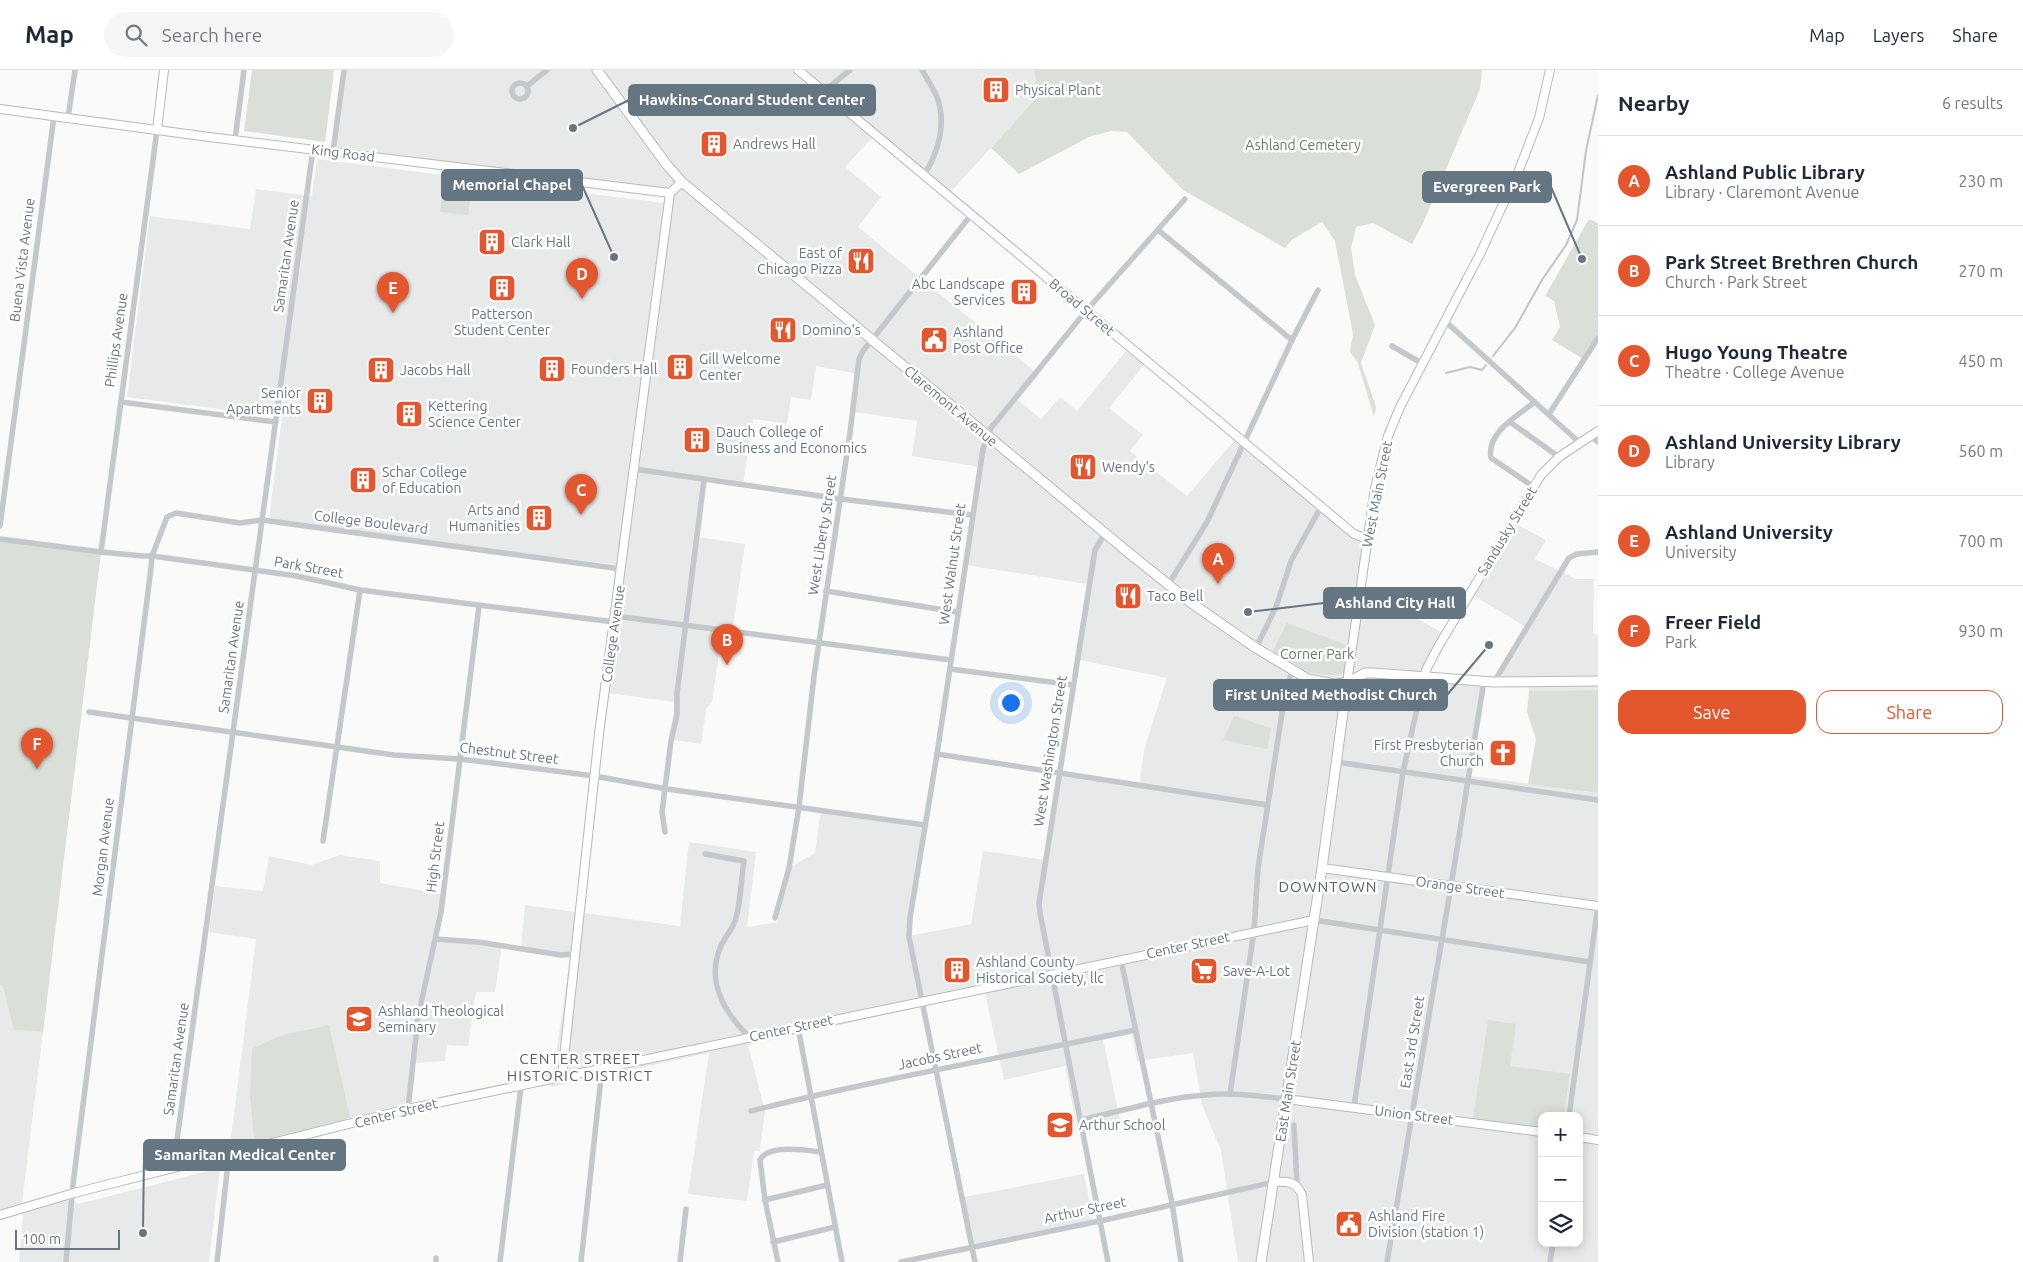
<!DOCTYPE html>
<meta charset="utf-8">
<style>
body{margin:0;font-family:Ubuntu,sans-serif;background:#f6f6f7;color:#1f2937}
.controls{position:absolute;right:15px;bottom:15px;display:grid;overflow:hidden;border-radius:10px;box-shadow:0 2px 12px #0003}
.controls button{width:45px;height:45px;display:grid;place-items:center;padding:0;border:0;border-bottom:1px solid #e0e1e3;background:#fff;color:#1f2937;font:25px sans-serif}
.scale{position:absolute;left:15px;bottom:12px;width:105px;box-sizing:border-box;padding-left:5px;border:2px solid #657683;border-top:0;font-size:14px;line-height:18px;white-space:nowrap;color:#657683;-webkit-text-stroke:4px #fff;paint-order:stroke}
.you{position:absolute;left:1010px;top:632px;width:18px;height:18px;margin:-12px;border:4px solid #fff;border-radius:50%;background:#1a73e8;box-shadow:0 0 0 8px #1a73e833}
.badge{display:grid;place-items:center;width:32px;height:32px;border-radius:50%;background:#e4572e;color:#fff;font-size:16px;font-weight:700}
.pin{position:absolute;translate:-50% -41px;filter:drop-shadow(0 1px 2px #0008)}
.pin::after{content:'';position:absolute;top:26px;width:18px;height:15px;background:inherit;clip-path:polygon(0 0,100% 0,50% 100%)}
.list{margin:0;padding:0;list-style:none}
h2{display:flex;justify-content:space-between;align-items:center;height:65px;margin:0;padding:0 20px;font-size:21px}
h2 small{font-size:16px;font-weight:400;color:#747a83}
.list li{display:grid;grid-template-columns:32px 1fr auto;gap:15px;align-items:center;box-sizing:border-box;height:90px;padding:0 20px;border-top:1px solid #e0e1e3}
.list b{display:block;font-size:19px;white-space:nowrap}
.list p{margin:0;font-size:16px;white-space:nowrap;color:#747a83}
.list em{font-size:16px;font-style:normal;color:#747a83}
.actions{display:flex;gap:10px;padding:15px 20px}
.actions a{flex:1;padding:11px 0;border:1px solid #e4572e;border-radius:15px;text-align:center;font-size:18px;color:#e4572e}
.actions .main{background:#e4572e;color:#fff}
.icon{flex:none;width:28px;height:28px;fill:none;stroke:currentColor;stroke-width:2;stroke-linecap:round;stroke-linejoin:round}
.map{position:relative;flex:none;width:1598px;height:1192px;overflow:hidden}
header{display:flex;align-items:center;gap:30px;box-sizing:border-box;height:70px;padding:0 25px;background:#fff;border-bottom:1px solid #e0e1e3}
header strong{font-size:24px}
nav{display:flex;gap:28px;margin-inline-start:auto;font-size:18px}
.search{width:350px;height:45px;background:#f6f6f7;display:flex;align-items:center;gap:12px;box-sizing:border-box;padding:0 18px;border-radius:28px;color:#747a83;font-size:19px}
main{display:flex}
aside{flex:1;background:#fff}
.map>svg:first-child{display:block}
.built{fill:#e8e9e9;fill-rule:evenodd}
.green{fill:#dadfd7}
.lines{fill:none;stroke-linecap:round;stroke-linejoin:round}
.stream{stroke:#bbc7cb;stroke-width:2}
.secondary-casing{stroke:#b3babf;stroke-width:10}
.primary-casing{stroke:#b5babe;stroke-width:11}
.street{stroke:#c3c8cc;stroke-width:5.5}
.secondary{stroke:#fff;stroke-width:8}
.primary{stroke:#fff;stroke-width:9}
.labels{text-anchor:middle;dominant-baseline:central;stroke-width:5;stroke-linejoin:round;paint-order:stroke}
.poi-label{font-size:14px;fill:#657683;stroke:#fff;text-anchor:start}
.park-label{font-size:14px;fill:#687a64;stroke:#fff}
.street-label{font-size:14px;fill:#657683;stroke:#fff}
.neighbourhood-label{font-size:15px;letter-spacing:1px;fill:#57646e;stroke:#fff}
.leader{fill:none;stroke:#657683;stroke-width:2}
.callout-dot{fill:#657683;stroke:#fff;stroke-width:2}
.callout{fill:#657683;stroke:#657683;stroke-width:2}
.callout-label{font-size:15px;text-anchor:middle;font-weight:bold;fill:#fff}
</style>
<header>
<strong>Map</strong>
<div class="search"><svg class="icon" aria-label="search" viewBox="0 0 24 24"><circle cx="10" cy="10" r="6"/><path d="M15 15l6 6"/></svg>Search here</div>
<nav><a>Map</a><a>Layers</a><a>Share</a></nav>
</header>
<main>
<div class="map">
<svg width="1598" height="1192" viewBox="0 0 1598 1192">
<rect width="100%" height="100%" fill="#fafaf8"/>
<g class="built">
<path d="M345,0H1034L1038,26L946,127L873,67L845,97L881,127L858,157L1039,305L1018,330L1041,349L1060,327L1077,341L1126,281L1144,295L1109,338L1143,365L1130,381L1187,426L1237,367L1370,474L1362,527L1399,538L1444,564L1419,608L1485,616L1471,706L1598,723V1192H1238L1221,1080L1202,1035L1193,983L1137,991L1132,964L1103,970L1120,1049L1077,1058L1065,996L1004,1010L985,923L748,975L765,1041L760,1081H754L747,1131L688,1124L709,983L551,1017L571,884L521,877L525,835L680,856L689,772L756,782L747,857L777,852L792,796L815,783L821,738L927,754L909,866L971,854L983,781L1045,790L1059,705L1139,716L1145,676L1167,608L1075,589L1087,514L966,495L980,397L912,386L917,351L854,342L859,304L816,296L811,330L791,327L787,354L753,349L743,414L706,408L697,467L745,474L732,564L722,563L712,632L706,640L701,674L669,669L675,632L601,622L616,495L269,450L282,347L127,327L150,146L250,159L256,119L312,126L317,89L663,133L689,109L664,121L336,78ZM1570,1005L1564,1046H1579V1173H1542V1059L1473,1048Z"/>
<polygon points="1511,451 1546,470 1535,489 1576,509 1594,509 1593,564 1598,565 1598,620 1529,621 1529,610 1494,612 1524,556 1468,522"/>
<polygon points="340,785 380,791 380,813 441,824 436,867 502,874 495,922 476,922 468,976 447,975 445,991 415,993 408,1039 229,1084 256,869 209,862 215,816 263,821 269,786 311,795"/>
<polygon points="0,915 3,916 15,960 43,962 22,1133 64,1122 78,1134 220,1098 209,1192 19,1192 23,1143 0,1151"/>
<polygon points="1084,1104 1093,1150 973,1174 964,1127"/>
</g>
<g class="green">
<polygon points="252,0 334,0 325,72 244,61"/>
<polygon points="1034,0 1482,0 1480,19 1424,151 1412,174 1373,153 1356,157 1351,178 1355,205 1375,255 1361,293 1376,337 1374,347 1358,293 1350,282 1353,264 1335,171 1322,152 1293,169 1285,178 1183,120 1127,62 1111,61 1089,67 1019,104 991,78 1038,26"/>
<polygon points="442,127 470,131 468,145 440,142"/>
<polygon points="1589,149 1598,153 1598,263 1583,289 1552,270 1560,257 1554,231 1545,226"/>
<polygon points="0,469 101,482 43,962 14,960 3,916 0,915"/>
<polygon points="1287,553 1352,577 1348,603 1329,605 1309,602 1273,581"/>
<polygon points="1598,620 1598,723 1528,714 1536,669 1527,642 1529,621"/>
<polygon points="1234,646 1271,658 1267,679 1223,670"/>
<polygon points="1488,950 1516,954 1510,996 1570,1004 1564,1046 1542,1046 1542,1059 1473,1049"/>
<polygon points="329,955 351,1051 255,1076 250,1027 252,979 279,966"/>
</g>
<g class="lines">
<g class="stream">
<polyline points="1493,286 1515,258 1542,210 1566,175 1577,150 1586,81 1598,25"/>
<polyline points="1446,303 1470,297 1482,300 1486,295"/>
</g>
<defs>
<g id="secondary">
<polyline points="798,0 1354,464 1368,469"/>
<polyline points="0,39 209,67 670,123 682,112"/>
<polyline points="157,60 164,0"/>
<polyline points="1424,607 1427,598 1438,577 1541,405 1559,387 1598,361"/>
<polyline points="1347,613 1375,418 1388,366 1400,337 1480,184 1519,100 1539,48 1550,0"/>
<polyline points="1322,798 1598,836"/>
<polyline points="562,1006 599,664 670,123"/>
<polyline points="1286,1029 1542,1062"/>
<polyline points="1579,1067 1598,1070"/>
<path d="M1274,1112C1287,1111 1296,1111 1302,1125L1309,1192"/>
<polyline points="0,1145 74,1123 408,1039 1314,850"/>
</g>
<g id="primary">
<polyline points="597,0 667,95 682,112 1129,483 1190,532 1256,578 1308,609 1334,614 1347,613 1365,603 1373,603 1494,612 1598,611"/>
<polyline points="1261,1192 1322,798 1347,613"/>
</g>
</defs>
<use href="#secondary" class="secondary-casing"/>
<use href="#primary" class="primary-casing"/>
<g class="street">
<path d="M922,0C927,9 933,18 937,27C947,54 938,83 924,105"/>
<circle cx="520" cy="21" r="8"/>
<polyline points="527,16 547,0"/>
<polyline points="823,22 850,0"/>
<polyline points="68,48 75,0"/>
<polyline points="235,70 244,0"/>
<polyline points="333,82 344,0"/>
<polyline points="1158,160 1292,270"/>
<polyline points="1445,251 1580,373"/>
<polyline points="1392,276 1423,294"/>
<polyline points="121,332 276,352"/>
<polyline points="1549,344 1598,268"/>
<polyline points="1510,352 1559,387"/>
<polyline points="1590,366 1598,372"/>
<polyline points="634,399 841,429 972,445"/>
<path d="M1534,417L1491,388C1486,363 1518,345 1535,332"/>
<polyline points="0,456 54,46"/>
<polyline points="1105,463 1095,480 1039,833 1040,843 1108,1192"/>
<polyline points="0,469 101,482 143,486 152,486 297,506 360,520 614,552"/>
<polyline points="101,482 157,60"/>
<polyline points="1168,515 1207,452 1292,270 1318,220"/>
<polyline points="826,521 957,542"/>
<polyline points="615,546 951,590"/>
<polyline points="1256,578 1276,537 1291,491 1321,437"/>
<polyline points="950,599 1073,615"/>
<polyline points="1494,612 1569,488 1577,484 1598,482"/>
<polyline points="89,642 394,685 460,689 594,706 667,719 925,755"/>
<polyline points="937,684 1267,735"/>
<polyline points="1336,692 1598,730"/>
<polyline points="665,762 662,742 671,671 677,645 677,623 704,410"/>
<polyline points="323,771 360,520"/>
<path d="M705,784L744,791C741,809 741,830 736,848C733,860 724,867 720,878C706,913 725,943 749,967"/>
<polyline points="775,848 789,798 799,737 814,606 850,363 859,289 863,281 971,145"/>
<polyline points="1314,850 1590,892"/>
<polyline points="436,869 478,872 561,885 575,884"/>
<polyline points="1121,890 1172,1133 1181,1192"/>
<polyline points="798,957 842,1192"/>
<polyline points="1230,1024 1254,861 1258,798 1285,624 1292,601"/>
<polyline points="1354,1037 1403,702 1424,607"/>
<polyline points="408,1039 418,947 441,842 479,536"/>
<path d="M751,1041C878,1009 1007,987 1135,960"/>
<polyline points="1569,1046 1598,835"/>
<path d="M1081,1050C1122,1041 1163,1028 1205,1025C1233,1022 1259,1026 1286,1029"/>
<polyline points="1294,1055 1297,1115"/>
<polyline points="173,1099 313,79"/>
<polyline points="765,1130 827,1115"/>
<polyline points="773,1172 835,1157"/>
<polyline points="66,1192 73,1114 151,498 152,486 167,447 176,443 240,453 262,450 621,499"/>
<polyline points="217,1192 229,1084"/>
<polyline points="436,1192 436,1188"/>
<polyline points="500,1192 521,1016"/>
<polyline points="581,1192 602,999"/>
<polyline points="680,1192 686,1139"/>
<path d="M778,1192L765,1130L760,1090C768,1074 806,1080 821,1082"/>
<polyline points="901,1192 1100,1151 1274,1112"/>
<polyline points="975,1192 909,867 910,848 937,684 983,379 991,358 1086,241 1185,129"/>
<polyline points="1387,1192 1451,816 1484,611"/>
<polyline points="1550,1192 1553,1173"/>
</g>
<use href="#secondary" class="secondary"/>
<use href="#primary" class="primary"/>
</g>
<defs>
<symbol id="building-square" viewBox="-11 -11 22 22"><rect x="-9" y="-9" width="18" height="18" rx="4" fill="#e4572e" stroke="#fff"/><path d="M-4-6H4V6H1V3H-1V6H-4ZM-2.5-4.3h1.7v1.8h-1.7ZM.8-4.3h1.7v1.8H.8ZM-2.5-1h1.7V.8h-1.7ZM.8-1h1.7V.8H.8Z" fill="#fff"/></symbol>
<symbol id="restaurant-square" viewBox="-11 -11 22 22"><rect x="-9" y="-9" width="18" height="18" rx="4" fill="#e4572e" stroke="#fff"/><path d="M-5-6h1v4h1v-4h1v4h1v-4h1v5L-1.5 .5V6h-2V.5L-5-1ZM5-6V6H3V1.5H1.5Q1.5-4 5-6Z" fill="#fff"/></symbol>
<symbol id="civic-square" viewBox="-11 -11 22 22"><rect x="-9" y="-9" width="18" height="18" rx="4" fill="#e4572e" stroke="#fff"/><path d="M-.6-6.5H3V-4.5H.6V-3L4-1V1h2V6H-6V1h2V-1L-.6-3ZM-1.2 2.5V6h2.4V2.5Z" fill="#fff"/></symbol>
<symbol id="church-square" viewBox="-11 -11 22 22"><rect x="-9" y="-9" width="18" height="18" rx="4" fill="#e4572e" stroke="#fff"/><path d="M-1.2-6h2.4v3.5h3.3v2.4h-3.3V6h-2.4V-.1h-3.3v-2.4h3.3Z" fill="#fff"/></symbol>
<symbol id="supermarket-square" viewBox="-11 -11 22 22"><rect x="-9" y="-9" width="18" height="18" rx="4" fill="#e4572e" stroke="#fff"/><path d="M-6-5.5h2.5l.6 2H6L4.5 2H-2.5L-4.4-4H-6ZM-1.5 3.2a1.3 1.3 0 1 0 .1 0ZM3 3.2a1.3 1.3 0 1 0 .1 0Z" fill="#fff"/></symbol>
<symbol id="university-square" viewBox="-11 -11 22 22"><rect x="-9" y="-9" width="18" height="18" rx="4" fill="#e4572e" stroke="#fff"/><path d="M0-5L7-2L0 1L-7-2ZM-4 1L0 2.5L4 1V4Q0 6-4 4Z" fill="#fff"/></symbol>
<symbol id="school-square" viewBox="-11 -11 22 22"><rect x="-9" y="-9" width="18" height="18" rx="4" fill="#e4572e" stroke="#fff"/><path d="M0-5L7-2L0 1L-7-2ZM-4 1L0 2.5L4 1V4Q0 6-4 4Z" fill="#fff"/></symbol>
</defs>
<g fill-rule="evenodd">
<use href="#building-square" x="980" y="4" width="32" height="32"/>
<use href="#building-square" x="698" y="58" width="32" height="32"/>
<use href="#building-square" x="476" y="156" width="32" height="32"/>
<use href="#restaurant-square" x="845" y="175" width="32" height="32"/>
<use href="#building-square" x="486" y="202" width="32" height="32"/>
<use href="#building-square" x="1008" y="206" width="32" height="32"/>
<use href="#restaurant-square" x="767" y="244" width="32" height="32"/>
<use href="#civic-square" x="918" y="254" width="32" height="32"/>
<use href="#building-square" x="664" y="281" width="32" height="32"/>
<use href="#building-square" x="536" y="283" width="32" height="32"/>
<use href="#building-square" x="365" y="284" width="32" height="32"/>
<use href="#building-square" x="304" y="315" width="32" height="32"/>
<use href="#building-square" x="393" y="328" width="32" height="32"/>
<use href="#building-square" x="681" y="354" width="32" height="32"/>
<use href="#restaurant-square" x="1067" y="381" width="32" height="32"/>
<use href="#building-square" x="347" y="394" width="32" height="32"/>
<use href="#building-square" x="523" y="432" width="32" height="32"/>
<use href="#restaurant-square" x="1112" y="510" width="32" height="32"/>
<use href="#church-square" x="1487" y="667" width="32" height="32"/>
<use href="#building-square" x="941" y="884" width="32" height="32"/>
<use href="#supermarket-square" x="1188" y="885" width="32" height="32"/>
<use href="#university-square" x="343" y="933" width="32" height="32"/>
<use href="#school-square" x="1044" y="1039" width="32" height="32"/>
<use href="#civic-square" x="1333" y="1138" width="32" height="32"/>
</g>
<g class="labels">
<g class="poi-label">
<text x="1015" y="20">Physical Plant</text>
<text x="733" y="74">Andrews Hall</text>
<text x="511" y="172">Clark Hall</text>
<text x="842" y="183" text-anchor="end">East of<tspan x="842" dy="16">Chicago Pizza</tspan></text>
<text x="1005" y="214" text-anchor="end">Abc Landscape<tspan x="1005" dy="16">Services</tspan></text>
<text x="502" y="244" text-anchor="middle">Patterson<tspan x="502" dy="16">Student Center</tspan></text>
<text x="802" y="260">Domino's</text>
<text x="953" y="262">Ashland<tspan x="953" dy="16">Post Office</tspan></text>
<text x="699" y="289">Gill Welcome<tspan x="699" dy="16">Center</tspan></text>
<text x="571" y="299">Founders Hall</text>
<text x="400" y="300">Jacobs Hall</text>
<text x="301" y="323" text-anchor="end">Senior<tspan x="301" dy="16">Apartments</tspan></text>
<text x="428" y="336">Kettering<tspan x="428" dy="16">Science Center</tspan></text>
<text x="716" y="362">Dauch College of<tspan x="716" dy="16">Business and Economics</tspan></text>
<text x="1102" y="397">Wendy's</text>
<text x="382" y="402">Schar College<tspan x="382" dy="16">of Education</tspan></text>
<text x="520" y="440" text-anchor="end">Arts and<tspan x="520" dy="16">Humanities</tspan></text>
<text x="1147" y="526">Taco Bell</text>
<text x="1484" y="675" text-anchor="end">First Presbyterian<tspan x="1484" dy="16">Church</tspan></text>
<text x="976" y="892">Ashland County<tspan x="976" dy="16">Historical Society, llc</tspan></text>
<text x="1223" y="901">Save-A-Lot</text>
<text x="378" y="941">Ashland Theological<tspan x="378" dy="16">Seminary</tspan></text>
<text x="1079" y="1055">Arthur School</text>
<text x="1368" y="1146">Ashland Fire<tspan x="1368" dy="16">Division (station 1)</tspan></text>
</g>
<g class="park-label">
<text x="1303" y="75">Ashland Cemetery</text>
<text x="1317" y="584">Corner Park</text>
</g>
<g class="street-label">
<text transform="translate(343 83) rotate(7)">King Road</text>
<text transform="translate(286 186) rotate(-82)">Samaritan Avenue</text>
<text transform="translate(22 190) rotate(-83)">Buena Vista Avenue</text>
<text transform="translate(1082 237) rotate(40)">Broad Street</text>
<text transform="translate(116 270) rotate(-82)">Phillips Avenue</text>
<text transform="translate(951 336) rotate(40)">Claremont Avenue</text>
<text transform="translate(1377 424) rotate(-79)">West Main Street</text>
<text transform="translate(371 452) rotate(7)">College Boulevard</text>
<text transform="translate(1507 461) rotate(-59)">Sandusky Street</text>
<text transform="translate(822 465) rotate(-81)">West Liberty Street</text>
<text transform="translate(952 494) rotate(-82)">West Walnut Street</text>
<text transform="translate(309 497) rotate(10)">Park Street</text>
<text transform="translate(613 564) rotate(-82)">College Avenue</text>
<text transform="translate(231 587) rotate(-82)">Samaritan Avenue</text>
<text transform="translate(1050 681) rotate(-81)">West Washington Street</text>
<text transform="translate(509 683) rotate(7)">Chestnut Street</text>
<text transform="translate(103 777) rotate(-83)">Morgan Avenue</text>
<text transform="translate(435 787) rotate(-83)">High Street</text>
<text transform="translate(1460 817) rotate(8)">Orange Street</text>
<text transform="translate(1188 875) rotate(-12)">Center Street</text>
<text transform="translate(791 958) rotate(-12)">Center Street</text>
<text transform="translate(1412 972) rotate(-81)">East 3rd Street</text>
<text transform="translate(940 986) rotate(-12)">Jacobs Street</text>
<text transform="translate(176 989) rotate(-82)">Samaritan Avenue</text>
<text transform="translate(1288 1021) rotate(-81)">East Main Street</text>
<text transform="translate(396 1043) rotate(-14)">Center Street</text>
<text transform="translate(1414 1045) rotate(7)">Union Street</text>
<text transform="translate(1085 1140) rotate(-12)">Arthur Street</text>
</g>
<g class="neighbourhood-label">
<text x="1328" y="816">DOWNTOWN</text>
<text x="580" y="988">CENTER STREET<tspan x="580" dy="17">HISTORIC DISTRICT</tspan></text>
</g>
</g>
<path class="leader" d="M573 58L629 30M614 187L582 115M1582 189L1551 117M1248 542L1324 533M1489 575L1447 625M143 1163L144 1085"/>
<g class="callout-dot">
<circle cx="573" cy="58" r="5"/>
<circle cx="614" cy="187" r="5"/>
<circle cx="1582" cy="189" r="5"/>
<circle cx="1248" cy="542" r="5"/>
<circle cx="1489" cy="575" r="5"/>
<circle cx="143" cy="1163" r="5"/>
</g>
<g class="callout">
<rect x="629" y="15" width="246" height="30" rx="5"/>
<rect x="442" y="100" width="140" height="30" rx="5"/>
<rect x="1423" y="102" width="128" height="30" rx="5"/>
<rect x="1324" y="518" width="141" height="30" rx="5"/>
<rect x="1214" y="610" width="233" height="30" rx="5"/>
<rect x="144" y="1070" width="201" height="30" rx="5"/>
</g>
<g class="callout-label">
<text x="752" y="35">Hawkins-Conard Student Center</text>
<text x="512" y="120">Memorial Chapel</text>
<text x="1487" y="122">Evergreen Park</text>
<text x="1395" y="538">Ashland City Hall</text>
<text x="1331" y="630">First United Methodist Church</text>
<text x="245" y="1090">Samaritan Medical Center</text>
</g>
</svg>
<div class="controls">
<button>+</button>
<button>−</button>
<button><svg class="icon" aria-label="layers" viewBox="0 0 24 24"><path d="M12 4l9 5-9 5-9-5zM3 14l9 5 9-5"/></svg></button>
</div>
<div class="scale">100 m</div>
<div class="you"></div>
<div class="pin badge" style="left:1218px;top:514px">A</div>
<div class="pin badge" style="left:727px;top:595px">B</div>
<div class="pin badge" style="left:581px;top:445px">C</div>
<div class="pin badge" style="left:582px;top:229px">D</div>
<div class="pin badge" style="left:393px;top:243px">E</div>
<div class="pin badge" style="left:37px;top:699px">F</div>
</div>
<aside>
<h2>Nearby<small>6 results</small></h2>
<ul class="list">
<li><span class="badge">A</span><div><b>Ashland Public Library</b><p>Library · Claremont Avenue</p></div><em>230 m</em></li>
<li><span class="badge">B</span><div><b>Park Street Brethren Church</b><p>Church · Park Street</p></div><em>270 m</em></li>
<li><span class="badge">C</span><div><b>Hugo Young Theatre</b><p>Theatre · College Avenue</p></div><em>450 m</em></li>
<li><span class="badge">D</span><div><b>Ashland University Library</b><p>Library</p></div><em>560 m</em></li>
<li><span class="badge">E</span><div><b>Ashland University</b><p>University</p></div><em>700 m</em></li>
<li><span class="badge">F</span><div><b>Freer Field</b><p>Park</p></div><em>930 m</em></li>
</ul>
<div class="actions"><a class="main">Save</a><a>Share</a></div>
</aside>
</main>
